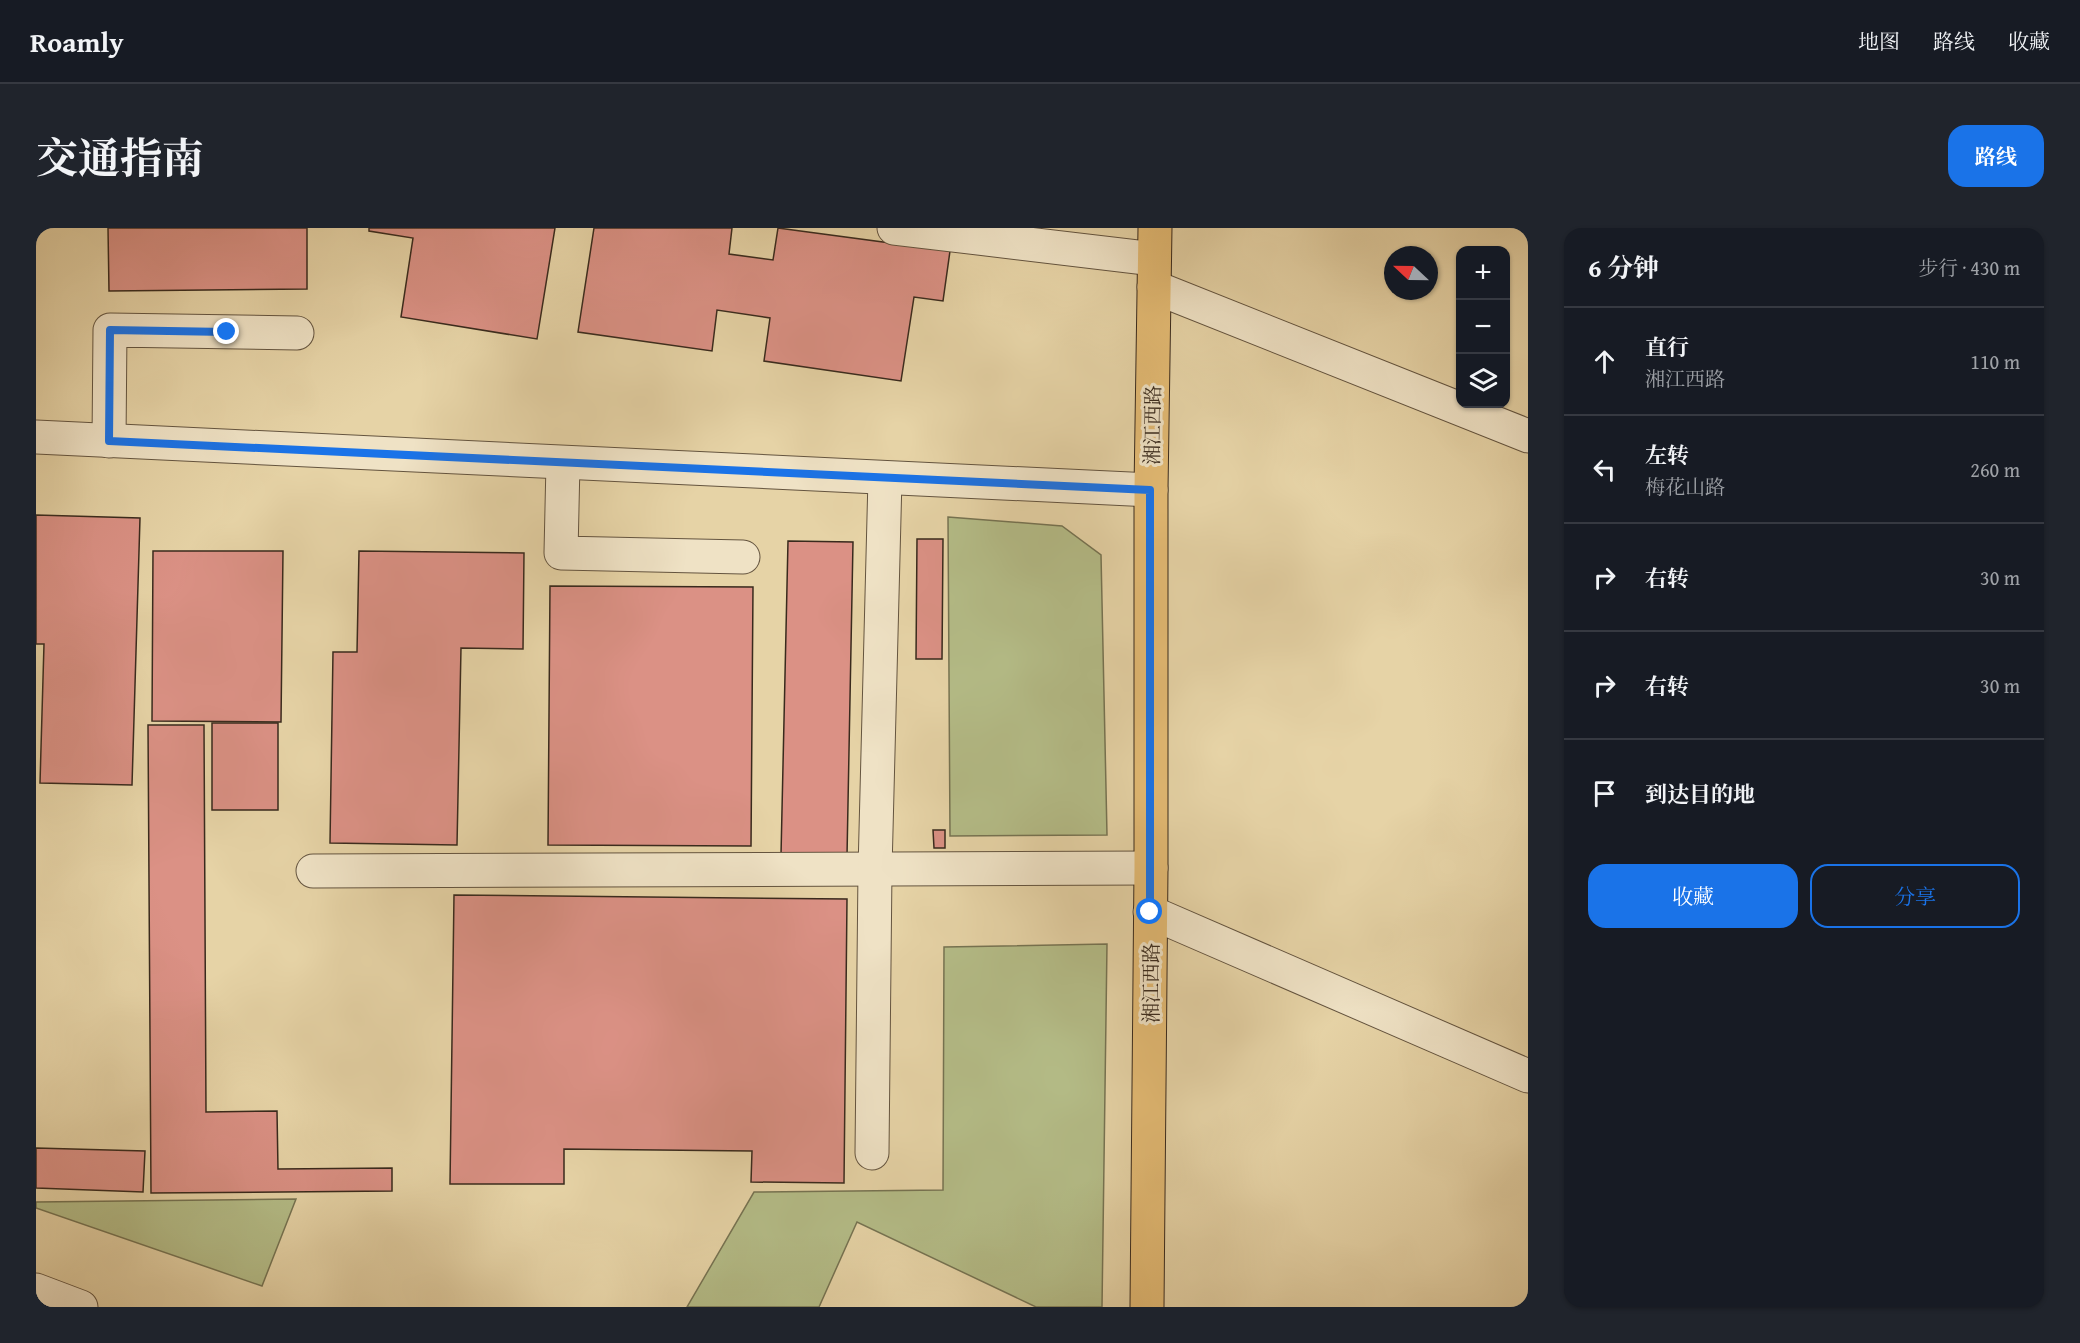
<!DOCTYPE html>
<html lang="zh">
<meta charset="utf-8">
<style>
body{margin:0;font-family:"Gentium Book Plus","Noto Serif SC",serif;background:#20242c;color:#f1f3f6}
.controls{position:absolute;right:18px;top:18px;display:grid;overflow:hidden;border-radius:12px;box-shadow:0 2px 4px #0004}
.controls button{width:54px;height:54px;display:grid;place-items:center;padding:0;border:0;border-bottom:2px solid #363941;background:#171b24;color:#f1f3f6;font:30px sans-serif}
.compass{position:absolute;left:1348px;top:18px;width:54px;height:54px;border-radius:50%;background:#171b24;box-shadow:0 2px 4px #0004;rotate:292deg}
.stop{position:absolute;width:18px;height:18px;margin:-14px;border:4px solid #1a73e8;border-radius:50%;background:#fff}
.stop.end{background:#1a73e8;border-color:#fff;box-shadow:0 2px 6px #0008}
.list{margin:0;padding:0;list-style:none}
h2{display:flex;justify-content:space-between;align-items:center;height:78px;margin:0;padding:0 24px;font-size:26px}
h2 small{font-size:20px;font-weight:400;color:#9ea1a6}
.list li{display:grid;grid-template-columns:39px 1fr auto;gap:18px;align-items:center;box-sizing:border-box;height:108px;padding:0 24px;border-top:2px solid #363941}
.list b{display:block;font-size:22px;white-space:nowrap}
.list p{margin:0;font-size:20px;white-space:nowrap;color:#9ea1a6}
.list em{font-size:20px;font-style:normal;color:#9ea1a6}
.actions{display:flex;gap:12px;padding:18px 24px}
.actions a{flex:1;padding:14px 0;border:2px solid #1a73e8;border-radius:18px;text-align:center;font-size:21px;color:#1a73e8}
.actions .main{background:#1a73e8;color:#fff}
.icon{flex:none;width:33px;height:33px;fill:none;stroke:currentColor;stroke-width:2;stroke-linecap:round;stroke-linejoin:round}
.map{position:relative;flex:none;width:1492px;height:1079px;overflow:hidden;border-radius:18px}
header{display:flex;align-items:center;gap:36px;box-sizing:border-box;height:84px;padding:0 30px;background:#171b24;border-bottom:2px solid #363941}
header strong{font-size:28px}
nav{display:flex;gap:33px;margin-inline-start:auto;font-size:21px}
.intro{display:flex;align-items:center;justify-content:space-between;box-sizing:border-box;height:144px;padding:0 36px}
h1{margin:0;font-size:42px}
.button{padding:15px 27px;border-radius:18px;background:#1a73e8;color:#fff;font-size:21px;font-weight:700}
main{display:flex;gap:36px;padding:0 36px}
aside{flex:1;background:#171b24;border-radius:18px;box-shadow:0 2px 4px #0004}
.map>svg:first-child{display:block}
.green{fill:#b4bc87;stroke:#767352;stroke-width:1.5}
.building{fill:#db9185;stroke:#392a1d;stroke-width:1.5}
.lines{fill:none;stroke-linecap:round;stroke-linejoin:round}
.minor-casing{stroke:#64543f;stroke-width:35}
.major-casing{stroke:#392a1d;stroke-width:35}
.minor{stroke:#efe2c5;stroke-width:33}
.major{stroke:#e3ba73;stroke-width:33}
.route{stroke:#1a73e8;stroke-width:8}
.labels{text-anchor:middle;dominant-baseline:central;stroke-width:6;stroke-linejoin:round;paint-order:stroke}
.street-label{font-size:20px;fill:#392a1d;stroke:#efe2c5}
</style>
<header>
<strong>Roamly</strong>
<nav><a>地图</a><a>路线</a><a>收藏</a></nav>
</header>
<div class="intro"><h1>交通指南</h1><a class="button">路线</a></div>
<main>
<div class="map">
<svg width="1492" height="1079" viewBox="0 0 1492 1079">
<rect width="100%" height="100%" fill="#e6d3a6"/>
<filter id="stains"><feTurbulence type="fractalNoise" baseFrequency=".00333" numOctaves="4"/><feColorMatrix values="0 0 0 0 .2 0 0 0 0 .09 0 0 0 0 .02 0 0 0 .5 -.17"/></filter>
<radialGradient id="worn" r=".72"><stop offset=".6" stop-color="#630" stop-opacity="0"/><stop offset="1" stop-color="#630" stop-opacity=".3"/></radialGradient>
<g class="green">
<polygon points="912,289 1026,298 1065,327 1071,607 914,608"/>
<polygon points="1071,716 1066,1079 1000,1079 821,994 783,1079 651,1079 718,964 907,962 908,719"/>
<polygon points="260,971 226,1058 0,980 0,974"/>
</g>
<g class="building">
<polygon points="72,0 271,0 271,61 73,63"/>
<polygon points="333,0 519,0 501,111 365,89 377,10 333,3"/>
<polygon points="558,0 696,0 693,26 737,32 742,0 914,23 907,73 878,69 865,153 728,133 734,90 681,82 676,123 542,104"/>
<polygon points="0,287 104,290 96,557 4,555 8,416 0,416"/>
<polygon points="881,311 907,311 906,431 880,431"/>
<polygon points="752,313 817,314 811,628 745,627"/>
<polygon points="117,323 247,323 245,494 116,493"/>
<polygon points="323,323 488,325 487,421 425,420 421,617 294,615 297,424 321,424"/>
<polygon points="514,358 717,359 715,618 512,617"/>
<rect x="176" y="495" width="66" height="87"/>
<polygon points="112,497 168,497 170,884 241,883 242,941 356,940 356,963 115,965"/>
<polygon points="897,602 909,602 909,620 898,620"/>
<polygon points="418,667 811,671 808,955 715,954 716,923 528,921 528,956 414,956"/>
<polygon points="0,920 109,923 107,964 0,960"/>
</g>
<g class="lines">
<defs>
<g id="minor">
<polyline points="858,0 1118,31"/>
<polyline points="1118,59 1492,208"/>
<polyline points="0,209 1115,262"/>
<polyline points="73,213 74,102 261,105"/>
<polyline points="527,235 525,325 707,329"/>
<polyline points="277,643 1115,640"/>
<polyline points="1114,684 1492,848"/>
<polyline points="836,925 839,642 849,250"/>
<polyline points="0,1062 45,1079"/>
</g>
<polyline id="major" points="1111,1079 1115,640 1115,262 1119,0"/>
</defs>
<use href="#minor" class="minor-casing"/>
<use href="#major" class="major-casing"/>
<use href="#minor" class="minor"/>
<use href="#major" class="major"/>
</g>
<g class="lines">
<polyline class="route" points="191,104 74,102 73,213 1114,262 1114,684"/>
</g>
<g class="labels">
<g class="street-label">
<text transform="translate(1116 197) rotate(-89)">湘江西路</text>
<text transform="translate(1114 755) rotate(-90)">湘江西路</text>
</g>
</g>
<rect width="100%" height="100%" filter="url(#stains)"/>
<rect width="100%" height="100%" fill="url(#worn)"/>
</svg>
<div class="controls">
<button>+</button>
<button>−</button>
<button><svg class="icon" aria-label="layers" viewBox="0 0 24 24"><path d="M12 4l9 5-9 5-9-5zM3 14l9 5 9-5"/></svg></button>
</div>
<svg class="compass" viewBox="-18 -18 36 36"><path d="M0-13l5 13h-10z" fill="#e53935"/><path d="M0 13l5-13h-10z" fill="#9ea1a6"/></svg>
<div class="stop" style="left:1114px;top:684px"></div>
<div class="stop end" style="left:191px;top:104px"></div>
</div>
<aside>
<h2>6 分钟<small>步行 · 430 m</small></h2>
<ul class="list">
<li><svg class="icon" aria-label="ahead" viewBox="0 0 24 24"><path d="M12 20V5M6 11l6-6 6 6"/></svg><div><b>直行</b><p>湘江西路</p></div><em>110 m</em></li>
<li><svg class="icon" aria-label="left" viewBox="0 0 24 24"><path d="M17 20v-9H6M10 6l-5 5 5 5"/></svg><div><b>左转</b><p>梅花山路</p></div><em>260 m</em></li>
<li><svg class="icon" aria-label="right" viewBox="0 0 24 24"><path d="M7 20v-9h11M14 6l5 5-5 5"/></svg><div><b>右转</b></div><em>30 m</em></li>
<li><svg class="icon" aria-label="right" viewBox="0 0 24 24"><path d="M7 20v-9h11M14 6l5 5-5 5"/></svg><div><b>右转</b></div><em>30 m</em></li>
<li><svg class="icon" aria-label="arrive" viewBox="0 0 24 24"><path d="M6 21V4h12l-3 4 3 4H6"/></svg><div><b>到达目的地</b></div></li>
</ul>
<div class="actions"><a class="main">收藏</a><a>分享</a></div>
</aside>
</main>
